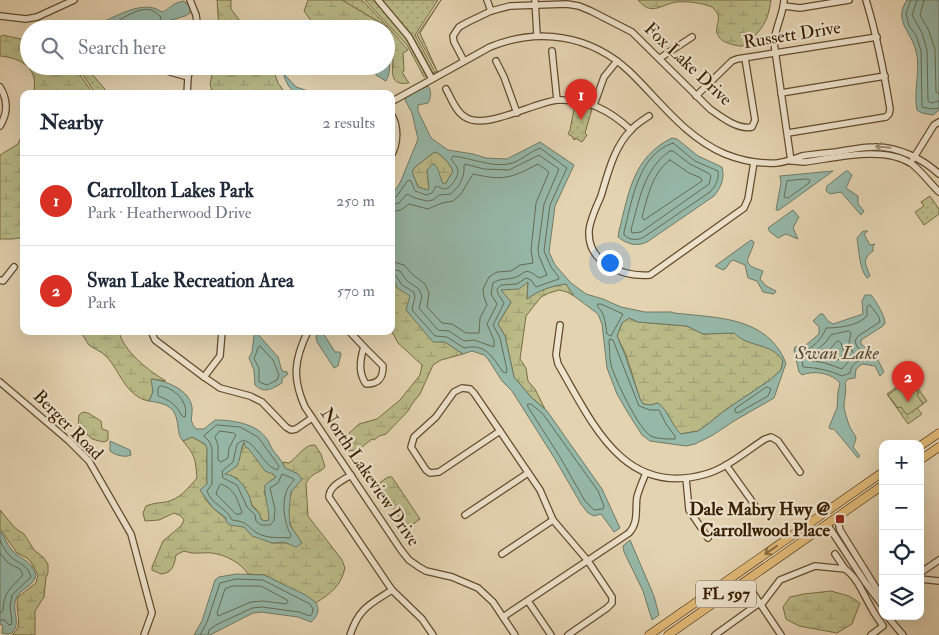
<!DOCTYPE html>
<meta charset="utf-8">
<style>
body{margin:0;font-family:"IM FELL Double Pica",serif;background:#f2f2f3;color:#1f2937}
.controls{position:absolute;right:15px;bottom:15px;display:grid;overflow:hidden;border-radius:10px;box-shadow:0 5px 20px #0002}
.controls button{width:45px;height:45px;display:grid;place-items:center;padding:0;border:0;border-bottom:1px solid #e0e1e3;background:#fff;color:#1f2937;font:25px sans-serif}
.you{position:absolute;left:609px;top:262px;width:18px;height:18px;margin:-12px;border:4px solid #fff;border-radius:50%;background:#1a73e8;box-shadow:0 0 0 8px #1a73e833}
.badge{display:grid;place-items:center;width:32px;height:32px;border-radius:50%;background:#d93025;color:#fff;font-size:16px;font-weight:700}
.pin{position:absolute;translate:-50% -41px;filter:drop-shadow(0 1px 2px #0008)}
.pin::after{content:'';position:absolute;top:26px;width:18px;height:15px;background:inherit;clip-path:polygon(0 0,100% 0,50% 100%)}
.list{margin:0;padding:0;list-style:none}
h2{display:flex;justify-content:space-between;align-items:center;height:65px;margin:0;padding:0 20px;font-size:21px}
h2 small{font-size:16px;font-weight:400;color:#747a83}
.list li{display:grid;grid-template-columns:32px 1fr auto;gap:15px;align-items:center;box-sizing:border-box;height:90px;padding:0 20px;border-top:1px solid #e0e1e3}
.list b{display:block;font-size:19px;white-space:nowrap}
.list p{margin:0;font-size:16px;white-space:nowrap;color:#747a83}
.list em{font-size:16px;font-style:normal;color:#747a83}
.icon{flex:none;width:28px;height:28px;fill:none;stroke:currentColor;stroke-width:2;stroke-linecap:round;stroke-linejoin:round}
.map{position:relative;flex:none;width:939px;height:635px;overflow:hidden}
.search{position:absolute;background:#fff;box-shadow:0 5px 20px #0002;left:20px;top:20px;width:375px;height:55px;display:flex;align-items:center;gap:12px;box-sizing:border-box;padding:0 18px;border-radius:28px;color:#747a83;font-size:19px}
.panel{position:absolute;background:#fff;box-shadow:0 5px 20px #0002;left:20px;top:90px;width:375px;height:245px;border-radius:10px}
.map>svg:first-child{display:block}
.grass{fill:url(#grass-dots);stroke:#786c44}
.wetland{fill:url(#wetland-marsh);stroke:#786c44}
.pitch{fill:#babb88;stroke:#786c44}
.water{fill:#96b8a9;stroke:#707a65;fill-rule:evenodd}
.lines{fill:none;stroke-linecap:round;stroke-linejoin:round}
.shore{stroke:#666b54;stroke-width:1}
.minor-casing{stroke:#624b2c;stroke-width:8}
.major-casing{stroke:#361e00;stroke-width:9}
.minor{stroke:#ede2cc;stroke-width:5.5}
.major{stroke:#e2ba78;stroke-width:8}
.oneway{stroke:#9b8a70}
.oneway2{stroke:#8c6c3c}
.poi-dot{fill:#8f2418;stroke:#ede2cc;stroke-width:2}
.labels{text-anchor:middle;dominant-baseline:central;stroke-width:4.5;stroke-linejoin:round;paint-order:stroke}
.shield{fill:#ede2cc;stroke:#6d593d;stroke-width:1}
.shield-label{font-size:16px;font-weight:bold;fill:#361e00}
.street-label{font-size:18px;fill:#361e00;stroke:#ede2cc}
.poi-label{font-size:18px;font-weight:bold;fill:#361e00;stroke:#ede2cc;text-anchor:end}
.water-label{font-size:19px;font-style:italic;fill:#534c33;stroke:#ede2cc}
</style>
<div class="map">
<svg width="939" height="635" viewBox="0 0 939 635">
<defs>
<pattern id="grass-dots" width="8" height="8" patternUnits="userSpaceOnUse" patternTransform="scale(1.25)"><rect width="8" height="8" fill="#babb88"/><path d="M2 2h.1M6 6h.1" fill="none" stroke="#a0a074" stroke-width="1.8" stroke-linecap="round"/></pattern>
<pattern id="wetland-marsh" width="20" height="14" patternUnits="userSpaceOnUse" patternTransform="scale(1.25)"><rect width="20" height="14" fill="#babb88"/><path d="M1 5h8M5 5V1M11 12h8M15 12V8" fill="none" stroke="#a0a074"/></pattern>
</defs>
<rect width="100%" height="100%" fill="#e4d3b1"/>
<filter id="stains"><feTurbulence type="fractalNoise" baseFrequency=".004" numOctaves="4"/><feColorMatrix values="0 0 0 0 .2 0 0 0 0 .09 0 0 0 0 .02 0 0 0 .5 -.17"/></filter>
<radialGradient id="worn" r=".72"><stop offset=".6" stop-color="#630" stop-opacity="0"/><stop offset="1" stop-color="#630" stop-opacity=".3"/></radialGradient>
<g class="grass">
<polygon points="342,0 362,0 389,28"/>
<polygon points="365,0 438,0 415,35 435,72 424,77 407,45"/>
<polygon points="441,0 420,33 438,73 433,76 432,75 437,71 417,35"/>
<polygon points="77,66 85,66 109,94 92,94 93,90"/>
<polygon points="575,104 592,109 585,133 587,135 582,142 575,138 575,140 573,139 573,137 568,134 570,130"/>
<polygon points="930,196 939,209 939,214 924,225 915,212 924,206 921,202"/>
<polygon points="910,377 927,401 917,408 922,414 908,424 887,394"/>
</g>
<g class="wetland">
<polygon points="217,0 231,0 231,9 246,29 219,29"/>
<path d="M308,0H342L389,28L408,50L403,53L404,71L402,72L409,83C384,87 396,64 392,51C391,48 388,45 386,41C385,38 386,32 386,29H317L304,11Z"/>
<path d="M638,0H771C769,13 767,22 758,32C749,42 753,49 734,45C728,43 721,42 718,35C712,26 726,19 712,7C702,3 688,1 677,2C661,4 652,17 638,0Z"/>
<path d="M3,35L29,41V66H74L91,91L90,94H33C40,69 22,58 0,56V37Z"/>
<polygon points="214,66 272,66 278,83 286,94 213,94 210,84"/>
<polygon points="24,130 24,237 13,239 0,239 0,155 18,144"/>
<path d="M436,152C444,157 449,163 453,171L446,183L443,184L433,164L427,170L429,188L428,190L418,187L412,172L415,167L433,153Z"/>
<polygon points="391,278 411,295 406,310 433,341 445,342 463,354 441,360 433,365 420,394 412,404 408,411 386,434 379,436 374,440 372,439 358,450 347,451 339,445 344,438 359,424 377,419 400,400 420,375 422,365 398,343 391,330"/>
<path d="M528,281L527,299C540,290 550,286 566,284L574,296L567,292L559,290L549,293L541,297L526,316L520,359L526,368L528,381L535,389L545,409L531,397L514,377L505,336L498,324L511,302L500,290Z"/>
<path d="M629,318L638,322L687,326L703,334L735,333C748,348 772,342 783,360L781,370L770,380L724,411L708,424L698,431L680,434C671,424 668,412 658,403L651,405L643,404L640,399L626,355L617,336L622,323Z"/>
<path d="M80,331H119C122,350 150,372 166,381L152,379L153,392L149,401C126,397 120,371 106,356C101,351 94,349 89,345C86,341 83,335 80,331Z"/>
<path d="M83,412L88,413L101,421L102,429L108,431V440L104,442C95,440 90,440 85,431H79L78,426L79,415Z"/>
<path d="M192,437L205,444L207,448V484L205,499L213,508L226,519L227,522L244,527L250,533L272,543H302C298,537 293,531 291,526C284,510 292,489 298,474L284,468L283,462L289,463C298,457 304,444 315,445L321,454L325,467C319,474 312,472 306,483L308,516L342,560L345,568C341,586 331,593 316,603L271,578L264,575L248,574C241,563 226,555 212,553C201,552 196,555 184,551L176,555C174,565 173,573 161,574L152,570V567L163,541L181,526L184,520L181,516L174,513L159,520L145,521L143,513L146,506C153,503 159,503 166,502C180,499 188,488 197,478C195,458 196,457 183,441Z"/>
<polygon points="244,442 263,466 276,477 270,481 264,492 270,509 270,520 264,521 261,519 257,510 252,505 249,497 237,478 224,474 237,466"/>
<polygon points="388,477 392,477 420,519 408,528 406,528 378,484"/>
<path d="M0,510L15,528L24,534L34,550L43,557L48,564V573L46,577L44,597L35,611V635H12C25,625 14,611 18,597L36,583L38,575L31,562L27,558L17,553L0,529Z"/>
<polygon points="831,591 849,596 860,603 852,624 837,633 799,626 786,619 783,607 790,597 804,594"/>
</g>
<polygon class="pitch" points="909,380 919,393 917,395 923,404 907,415 901,407 898,408 888,395"/>
<g class="water">
<path d="M907,0H939V110L933,115L922,113L917,110C913,91 921,70 916,51C911,31 893,21 907,0Z"/>
<path d="M184,1L190,7V13L185,16L165,22L164,28L169,27L171,29H111L105,21C122,13 146,0 162,12C169,10 171,3 184,1Z"/>
<path d="M386,47C391,56 391,72 386,81L376,75V66H386Z"/>
<path d="M284,74L296,87L317,94C305,94 295,96 288,85C286,80 284,78 284,74Z"/>
<path d="M428,86C432,91 431,98 428,103L418,105V111L431,138L448,150L473,154L486,158L507,159L540,142L574,165L555,206L549,252L555,265L571,283L586,294L603,299L621,307L645,312H672L674,313C717,318 767,316 786,363L774,398L734,421L713,435L695,444L686,446L650,441L642,435L628,413L617,394L607,368L602,324L598,314L574,296L566,284C550,286 540,290 527,299L528,282L519,289L501,290L511,302L498,324L505,336L514,377L531,397L547,411L602,489L620,528L614,532L601,514L594,516L588,513L581,504L555,459L512,391L502,381L488,359L484,355L472,351L463,354L445,342H433L406,310L410,296L397,288L396,284L391,278V196L400,183L418,139L412,113L405,100L406,96ZM436,152C444,157 449,163 453,171L446,183L443,184L437,167L433,164L427,170L429,188L428,190L418,187L412,172L415,167L433,153ZM629,318L638,322L687,326L703,334L734,333C748,348 772,342 783,361L781,370L770,380L724,411L708,424L698,431L681,434C671,425 669,411 658,403L651,405L643,404L640,399L625,355L617,336L622,323Z"/>
<path d="M672,138L677,139L698,156L722,167C725,178 721,188 714,196L647,242C636,247 627,244 618,237L619,231C629,192 633,157 672,138Z"/>
<polygon points="833,171 779,210 776,210 781,183 780,176"/>
<polygon points="846,171 848,171 852,175 846,188 858,196 858,204 864,211 861,215 841,192 830,194 826,191 827,186"/>
<polygon points="793,210 799,217 793,228 798,239 786,234 778,238 770,232 768,228"/>
<path d="M868,231L864,234L870,245L875,244L873,246V251C861,260 866,264 870,276L867,278C859,268 859,250 857,238L863,231Z"/>
<path d="M751,240L754,242C750,260 738,263 763,271L760,279L766,286L776,291L774,294L763,292L757,281L748,278L745,265L733,260L730,262L726,268L723,270L715,266Z"/>
<path d="M865,295H871C876,301 885,316 885,323L883,326L861,340V344L876,356L884,372L880,376L875,366L862,364L856,369L855,378L848,379L845,383C847,392 844,398 844,407C844,409 849,427 851,429C856,438 858,436 853,447L860,456L858,458L834,429H830L829,427L837,408L838,392L840,383C832,373 814,370 802,375L799,372L794,350L795,347L806,345L819,334V327L813,321L820,314H823L828,321L833,324L863,314L862,301Z"/>
<path d="M256,332L278,357L282,371L287,372L288,374L282,379V383C272,389 264,394 255,385L254,370L249,358L252,352L254,336Z"/>
<polygon points="321,333 325,336 335,352 340,352 341,354 338,366 334,368 317,342 316,336"/>
<path d="M151,379C166,381 189,389 192,407C193,418 188,419 196,429H204L215,420C231,420 256,423 266,438C269,441 270,445 272,449C277,455 282,461 285,468L298,474L302,479L291,492L289,511L290,525L302,543L296,547L284,542L272,543L252,536L244,527L230,525L226,522V518L213,508L200,490L207,484V448L205,444L192,437L183,441C179,436 179,434 178,427C176,406 167,404 149,401L153,392ZM244,442L246,448H248L265,471L273,474L276,477L265,485C264,496 269,508 269,520L264,521L261,519C260,511 256,511 252,506C251,503 251,501 250,498C245,486 238,476 225,474C228,472 233,469 236,467C241,461 240,449 244,442Z"/>
<path d="M110,441L130,450L131,455C125,458 115,455 110,451Z"/>
<path d="M0,531C5,537 6,543 11,549C20,560 31,559 36,575C34,587 20,588 16,599C11,611 22,622 12,633L7,634L2,633L3,626L0,624Z"/>
<polygon points="630,540 654,596 659,615 652,620 643,591 624,552 623,546"/>
<path d="M236,574L264,575L271,578C284,586 302,591 314,601C321,607 318,617 311,622L298,617L261,612L253,613L210,635H194L202,621L215,580L219,577Z"/>
</g>
<g class="lines">
<g class="shore">
<polyline points="911,0 906,13 909,26 916,35 921,51 922,107 932,109 939,108"/>
<polyline points="917,0 912,15 922,33 927,50 928,101 931,103 939,101"/>
<polyline points="924,0 920,15 928,29 935,49 936,92 939,94"/>
<path d="M115,29L116,22C125,17 139,7 151,10C155,11 158,15 161,17L159,29"/>
<path d="M673,143L695,161L718,171C719,179 716,186 710,192L644,237C637,241 630,240 624,235V232C632,201 638,154 673,143Z"/>
<path d="M670,151H673L690,164L708,173L711,176L709,184L641,232L632,233L631,230C639,201 644,168 670,151Z"/>
<path d="M670,160L689,173L701,178L702,181L644,220L642,217C648,196 652,173 670,160Z"/>
<polygon points="807,179 810,180 809,183 788,198 784,197 787,181"/>
<path d="M391,198L397,196L408,180L411,181L415,191L426,195L432,193L436,186C437,186 443,189 444,189C450,190 459,176 458,170C457,166 453,162 451,159L453,156C471,158 490,167 508,164C520,162 529,152 540,148L567,168L550,205L544,251L551,267L558,276L559,279L536,287L531,280L526,278L517,284L501,285L497,289L498,294L504,303L493,325L500,338L507,370L506,373L503,372C492,356 485,343 464,348L447,337L435,336L412,310L415,297L414,292L402,285L396,276L391,275"/>
<path d="M391,205L399,203L407,194L415,198L427,201L433,200L439,195L450,194C459,188 465,177 464,166L465,164L484,169L509,170L539,155L559,169L544,204L538,250L539,256L547,275L539,278C523,265 526,275 513,278C505,280 500,278 493,283L491,294L497,304L487,324L494,340V347L474,340L464,341L449,331L438,330L419,308L422,296L419,289L407,281L400,271L391,269"/>
<path d="M391,212L401,210L409,204L428,209L442,203L453,201L461,194L473,174C504,181 511,178 538,164L549,172L536,203L531,250L533,263L520,265L511,271L497,272L489,277L483,289L484,297L487,305L480,318L479,333H466L452,324L442,323L427,307L429,293L425,284L413,275L404,265L391,261"/>
<path d="M598,304H601L623,314L611,336L607,334C605,324 606,315 598,307Z"/>
<path d="M870,305L879,317L880,322L858,336L855,341L857,347L867,355V359C857,360 852,363 850,373L842,376C828,370 819,368 803,367L801,353C812,348 822,340 826,328C838,328 858,326 867,316V307Z"/>
<polygon points="849,331 851,333 849,343 854,355 842,369 825,363 808,360 809,357 826,342 831,335"/>
<path d="M610,339L613,340L639,406L650,410H659L666,424L675,436V439C668,439 657,439 651,436C639,430 615,379 611,365C609,357 610,349 609,342Z"/>
<polygon points="839,341 841,343 844,353 838,360 828,356 827,353 836,342"/>
<polygon points="260,346 273,360 279,375 277,380 267,385 259,382 259,368 254,359 258,348"/>
<path d="M161,386C175,388 189,402 185,417L182,416C176,405 170,400 158,396V388Z"/>
<polygon points="767,387 771,389 768,396 738,413 735,412 735,409"/>
<polygon points="528,404 531,404 543,414 598,491 604,506 603,509 594,510 585,501 560,457 528,407"/>
<path d="M217,425L240,427L258,437L279,466L277,470C262,465 258,444 243,440L237,444L233,462L222,471L223,478L237,485L247,507L255,515L256,521L261,525H270L274,521L275,509L270,488L278,483L282,474L294,479C293,483 290,484 288,488C281,500 284,524 291,535L290,538C279,537 268,539 257,533C246,526 249,522 232,520C227,508 211,504 207,491L212,484V448L209,441L204,436Z"/>
<polygon points="220,431 234,433 236,435 229,448 228,458 221,462 218,460 218,445 215,437"/>
<path d="M221,484C235,489 237,499 242,512L241,514H236L216,494L219,486Z"/>
<path d="M0,540C2,546 6,552 11,557C19,564 28,565 31,577L12,595L10,605L12,624L9,625L5,620H0"/>
<path d="M0,553L8,563L20,569L23,575C11,589 4,590 3,611L0,613"/>
<polygon points="233,586 261,586 287,600 288,602 286,604 263,601 251,602 218,616 217,613 225,589"/>
<polyline points="200,635 207,622 220,583 236,579 263,580 310,604 313,609 312,614 310,616 299,612 262,607 252,608 216,625 209,630 208,635"/>
</g>
<defs>
<g id="minor">
<polyline points="190,0 196,15 198,29"/>
<polyline points="378,0 409,37 432,79"/>
<polyline points="487,0 491,11"/>
<polyline points="535,0 537,35"/>
<path d="M784,0C783,15 775,28 774,43L791,161"/>
<polyline points="784,6 800,8 849,0"/>
<polyline points="0,16 26,19 37,17 74,0"/>
<polyline points="552,51 557,100"/>
<polyline points="660,58 692,37"/>
<path d="M464,61L454,42L453,36L459,27L468,22L491,11L510,6L567,4L579,6L591,11L632,32L710,109C721,117 738,130 752,127L755,120L745,58"/>
<polyline points="496,61 504,77 517,113"/>
<polyline points="170,72 188,77"/>
<path d="M0,87C8,100 8,113 0,126"/>
<path d="M446,89C451,98 456,112 465,117C485,131 534,102 558,100C588,99 609,110 631,130"/>
<polyline points="781,93 885,76"/>
<polyline points="187,94 188,77 191,66"/>
<polyline points="696,96 732,61 737,59 877,37"/>
<path d="M391,102L490,47C539,27 591,35 630,72C660,101 685,137 725,154C740,160 760,164 777,163C786,162 794,159 802,156C813,154 825,153 836,152C849,150 862,147 874,147C897,146 923,159 939,174"/>
<polyline points="594,105 604,77 617,61"/>
<path d="M391,114C399,126 398,144 391,156"/>
<path d="M649,116C643,120 636,124 631,130C614,147 608,173 601,196C597,205 589,222 589,232C588,264 624,277 650,275L744,208L748,199L754,162"/>
<path d="M788,133L886,117L889,114L890,109C884,72 877,36 866,0"/>
<polyline points="913,159 934,125 939,122"/>
<path d="M793,161L804,162C836,158 884,145 912,164C922,172 930,183 939,192"/>
<polyline points="0,280 3,281 14,267"/>
<path d="M560,325L556,355L558,364C592,422 623,498 706,474C727,468 746,451 765,439L771,437L778,441L800,472"/>
<polyline points="151,331 155,340 204,377 220,356 222,331"/>
<path d="M308,331C294,360 292,378 305,407L401,550L409,560L419,567L426,571L452,577L478,588L493,602L515,635"/>
<polyline points="349,331 364,347"/>
<path d="M364,347L383,366C383,378 379,384 366,384C358,373 360,359 364,347Z"/>
<polyline points="204,377 220,388 250,396 262,402 286,427 291,430 296,429 312,418"/>
<polyline points="0,382 69,441 89,461 131,534 152,613 144,635"/>
<polygon points="462,388 470,389 474,393 500,431 439,472 430,473 426,470 411,447 414,437 436,417 454,392"/>
<polyline points="500,431 540,490 553,520 588,561 612,597 612,603 607,608 568,635"/>
<polyline points="726,465 754,504"/>
<path d="M351,475C342,481 329,486 329,497L392,590L422,619L433,635"/>
<polyline points="686,478 689,510 708,538"/>
<polyline points="465,515 528,473"/>
<polyline points="837,517 840,530 883,599"/>
<polyline points="827,524 865,582 883,606"/>
<polyline points="502,554 553,520"/>
<path d="M845,569C858,578 864,596 872,609C875,615 880,621 883,626L871,635"/>
<polyline points="920,573 939,560"/>
<polyline points="920,579 939,581"/>
<polyline points="745,581 761,605 780,580 815,566 845,569 835,554"/>
<polyline points="528,601 551,635"/>
<polyline points="887,616 903,635"/>
<path d="M503,617L629,533C639,522 635,510 637,497C639,489 643,480 646,473"/>
<path d="M350,635C359,608 369,605 392,590"/>
<polyline points="715,635 758,604 761,605 781,635"/>
</g>
<g id="major">
<polyline points="920,446 939,433"/>
<polyline points="920,460 939,447"/>
<polyline points="649,635 883,472"/>
<polyline points="668,635 883,485"/>
</g>
</defs>
<use href="#minor" class="minor-casing"/>
<use href="#major" class="major-casing"/>
<use href="#minor" class="minor"/>
<use href="#major" class="major"/>
</g>
<defs><path id="oneway-shaft" d="M-6 0H5M1.5-3L5.5 0L1.5 3" fill="none" stroke-width="1.6" stroke-linecap="round" stroke-linejoin="round" transform="scale(1.25)"/></defs>
<use class="oneway" href="#oneway-shaft" transform="translate(883 147) rotate(-175)"/>
<use class="oneway2" href="#oneway-shaft" transform="translate(771 550) rotate(145)"/>
<rect class="poi-dot" x="835" y="514" width="10" height="10" rx="2.5"/>
<g class="labels">
<rect class="shield" x="696" y="580.5" width="60" height="27" rx="4"/>
<g class="shield-label">
<text x="726" y="594">FL 597</text>
</g>
<g class="street-label">
<text transform="translate(792 35) rotate(-9)">Russett Drive</text>
<text transform="translate(688 64) rotate(43)">Fox Lake Drive</text>
<text transform="translate(68 425) rotate(45)">Berger Road</text>
<text transform="translate(370 477) rotate(56)">North Lakeview Drive</text>
</g>
<g class="poi-label">
<text x="830" y="509">Dale Mabry Hwy @<tspan x="830" dy="21">Carrollwood Place</tspan></text>
</g>
<g class="water-label">
<text x="837" y="353">Swan Lake</text>
</g>
</g>
<rect width="100%" height="100%" filter="url(#stains)"/>
<rect width="100%" height="100%" fill="url(#worn)"/>
</svg>
<div class="controls">
<button>+</button>
<button>−</button>
<button><svg class="icon" aria-label="locate" viewBox="0 0 24 24"><circle cx="12" cy="12" r="6"/><path d="M12 2v4M12 18v4M2 12h4M18 12h4"/></svg></button>
<button><svg class="icon" aria-label="layers" viewBox="0 0 24 24"><path d="M12 4l9 5-9 5-9-5zM3 14l9 5 9-5"/></svg></button>
</div>
<div class="you"></div>
<div class="pin badge" style="left:581px;top:120px">1</div>
<div class="pin badge" style="left:908px;top:402px">2</div>
<div class="search"><svg class="icon" aria-label="search" viewBox="0 0 24 24"><circle cx="10" cy="10" r="6"/><path d="M15 15l6 6"/></svg>Search here</div>
<section class="panel">
<h2>Nearby<small>2 results</small></h2>
<ul class="list">
<li><span class="badge">1</span><div><b>Carrollton Lakes Park</b><p>Park · Heatherwood Drive</p></div><em>250 m</em></li>
<li><span class="badge">2</span><div><b>Swan Lake Recreation Area</b><p>Park</p></div><em>570 m</em></li>
</ul>
</section>
</div>
